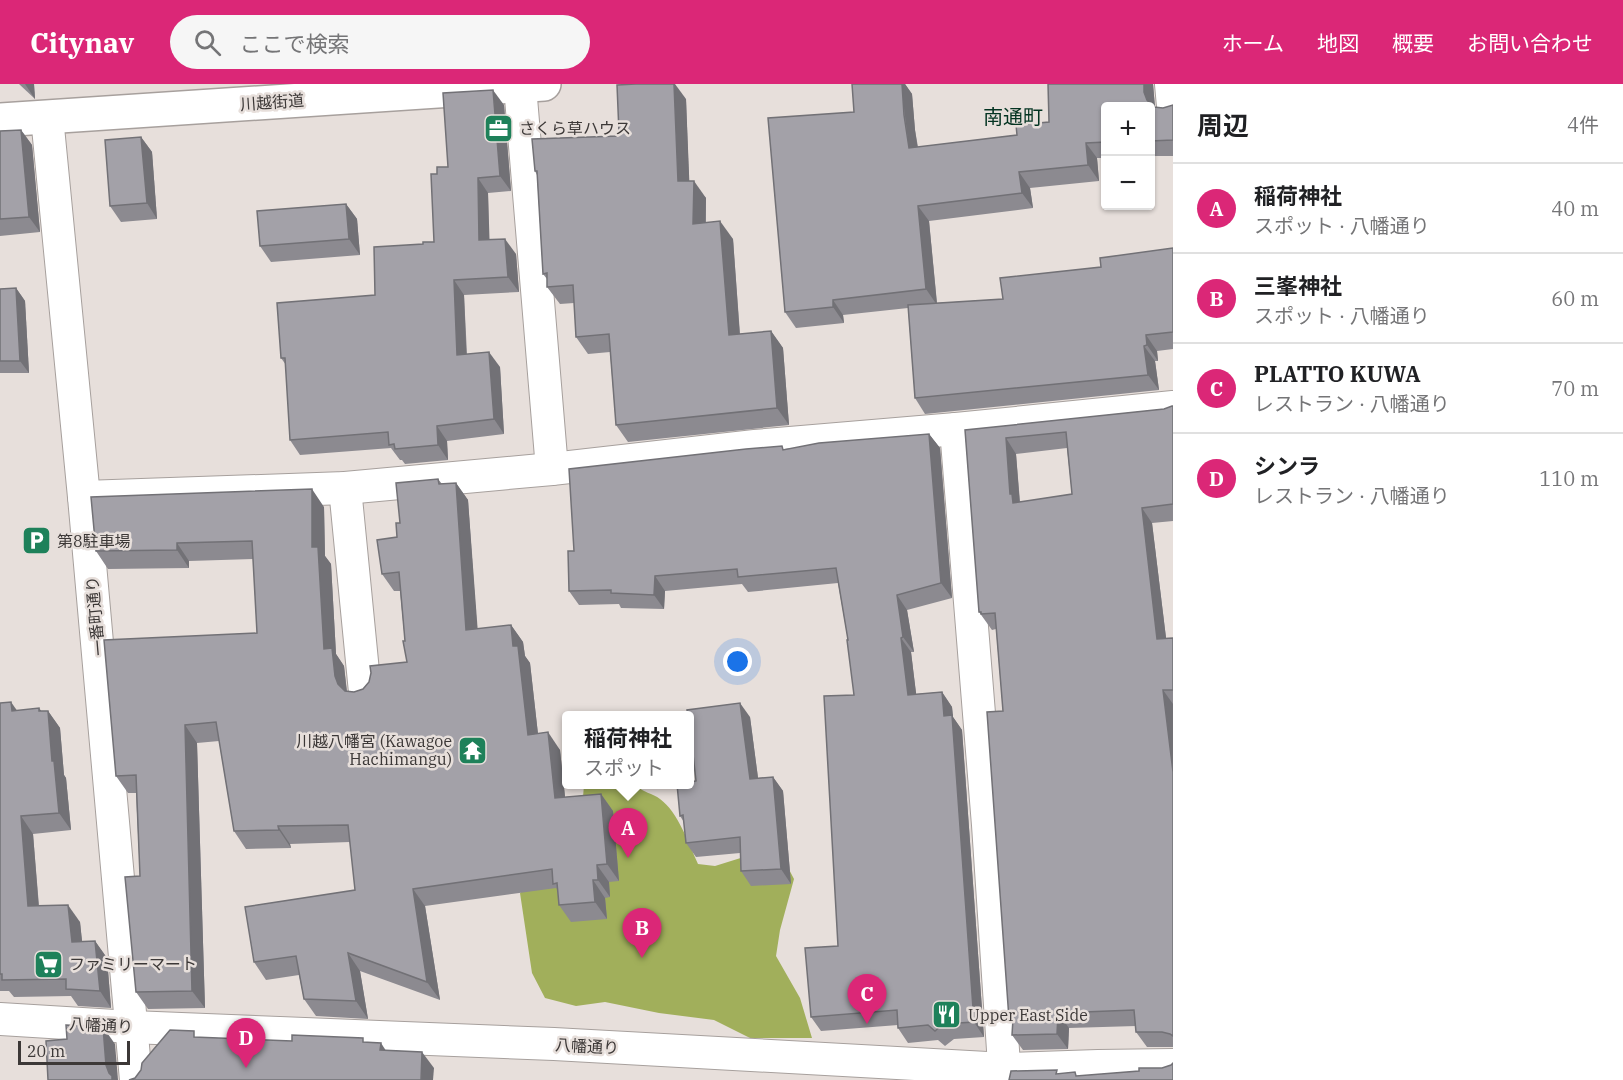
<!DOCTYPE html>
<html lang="ja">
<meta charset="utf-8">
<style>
body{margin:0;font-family:"IBM Plex Serif","Noto Sans JP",serif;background:#f6f6f6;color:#202124}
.controls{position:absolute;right:18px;top:18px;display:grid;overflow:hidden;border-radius:6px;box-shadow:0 2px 4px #0004}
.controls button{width:54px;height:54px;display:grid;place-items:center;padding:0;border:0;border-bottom:2px solid #e0e0e0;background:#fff;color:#202124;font:30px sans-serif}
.scale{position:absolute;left:18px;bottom:15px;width:112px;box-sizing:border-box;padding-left:6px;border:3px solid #3c3837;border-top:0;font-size:16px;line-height:21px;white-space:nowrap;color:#3c3837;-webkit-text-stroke:4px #e7dfdb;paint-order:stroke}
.you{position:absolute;left:738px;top:578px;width:21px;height:21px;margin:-15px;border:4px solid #fff;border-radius:50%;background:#1a73e8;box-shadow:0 0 0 9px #1a73e833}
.badge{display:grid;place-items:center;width:39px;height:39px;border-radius:50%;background:#db2777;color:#fff;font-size:20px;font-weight:700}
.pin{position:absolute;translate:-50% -50px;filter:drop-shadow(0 2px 3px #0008)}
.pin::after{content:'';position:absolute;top:32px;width:21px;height:18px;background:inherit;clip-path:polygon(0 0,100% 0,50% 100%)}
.popup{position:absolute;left:562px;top:627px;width:132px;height:78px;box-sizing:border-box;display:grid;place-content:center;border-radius:6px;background:#fff;filter:drop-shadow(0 2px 4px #0005);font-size:20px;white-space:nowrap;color:#757577}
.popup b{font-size:22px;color:#202124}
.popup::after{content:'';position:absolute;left:50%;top:100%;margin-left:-12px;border:12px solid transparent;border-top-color:#fff}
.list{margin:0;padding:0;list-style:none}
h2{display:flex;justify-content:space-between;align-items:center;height:78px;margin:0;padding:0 24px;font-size:26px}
h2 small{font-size:20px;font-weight:400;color:#757577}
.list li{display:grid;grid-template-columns:39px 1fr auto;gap:18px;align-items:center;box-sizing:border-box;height:90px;padding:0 24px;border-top:2px solid #e0e0e0}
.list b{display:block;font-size:22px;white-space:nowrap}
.list p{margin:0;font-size:20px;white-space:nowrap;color:#757577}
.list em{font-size:20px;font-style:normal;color:#757577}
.icon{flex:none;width:33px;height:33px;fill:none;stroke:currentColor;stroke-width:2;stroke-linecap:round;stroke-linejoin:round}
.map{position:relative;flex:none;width:1173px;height:996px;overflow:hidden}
header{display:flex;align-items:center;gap:36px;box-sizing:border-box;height:84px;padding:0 30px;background:#db2777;color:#fff}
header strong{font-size:28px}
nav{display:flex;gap:33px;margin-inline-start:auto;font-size:21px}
.search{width:420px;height:54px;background:#f6f6f6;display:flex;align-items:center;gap:15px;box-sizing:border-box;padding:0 21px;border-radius:33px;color:#757577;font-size:22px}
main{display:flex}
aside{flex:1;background:#fff}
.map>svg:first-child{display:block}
.forest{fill:#a1af5b}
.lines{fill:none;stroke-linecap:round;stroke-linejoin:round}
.street-casing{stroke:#a7a09d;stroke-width:34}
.primary-casing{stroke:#a7a09d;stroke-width:36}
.street{stroke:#fff;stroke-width:32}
.primary{stroke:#fff;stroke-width:33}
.wall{fill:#8c8a90;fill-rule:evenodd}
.shaded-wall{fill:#727176}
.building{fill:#a3a1a8;stroke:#727176;stroke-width:1.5;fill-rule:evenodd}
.labels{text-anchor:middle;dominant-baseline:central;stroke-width:5;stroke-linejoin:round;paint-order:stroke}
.street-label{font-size:16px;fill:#3c3837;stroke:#e7dfdb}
.poi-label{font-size:16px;fill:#3c3837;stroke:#e7dfdb;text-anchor:start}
.quarter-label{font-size:20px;fill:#033321;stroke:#e7dfdb}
</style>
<header>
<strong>Citynav</strong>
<div class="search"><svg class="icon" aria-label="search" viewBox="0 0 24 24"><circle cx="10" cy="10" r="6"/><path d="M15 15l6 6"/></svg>ここで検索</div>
<nav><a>ホーム</a><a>地図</a><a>概要</a><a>お問い合わせ</a></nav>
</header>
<main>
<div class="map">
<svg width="1173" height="996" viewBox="0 0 1173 996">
<rect width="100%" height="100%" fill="#e7dfdb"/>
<path class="forest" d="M584,701H637C642,709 653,709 660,715C678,728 689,760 698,780L715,782L747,772H782L794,795L780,846L776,872L800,914L812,954H750L714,936L659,929L605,918L576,922L545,914L532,889L520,809L561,776L583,713Z"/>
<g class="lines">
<defs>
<g id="street">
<polyline points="1171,0 1173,22"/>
<polyline points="520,2 552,385"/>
<polyline points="47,33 84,413 136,996"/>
<polyline points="956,345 988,741 1005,996"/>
<polyline points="345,404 365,608"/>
<polyline points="84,413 345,404 552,385 755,362 956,345 1173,323"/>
<polyline points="0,935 131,943 554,960 1005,985 1098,982 1173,981"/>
</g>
<polyline id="primary" points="0,36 544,0"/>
</defs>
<use href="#street" class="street-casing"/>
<use href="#primary" class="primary-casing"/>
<use href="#street" class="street"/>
<use href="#primary" class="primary"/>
</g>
<g class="wall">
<polygon points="19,0 34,0 35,15"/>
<polygon points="852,0 905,0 912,10 915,46 918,63 1017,51 1049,38 1048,0 1153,0 1155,23 1163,24 1173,21 1173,72 1150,72 1150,22 1106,22 1106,74 1097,74 1099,97 1030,104 1033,124 929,137 937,219 1003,215 1101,183 1173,164 1173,265 1157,267 1158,277 1155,277 1159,306 925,330 915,314 908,224 843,231 844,239 796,244 785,228 854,28"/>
<polygon points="686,15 689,97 706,114 706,139 733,155 740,250 771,247 783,264 789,341 628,358 616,341 610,268 588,270 576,253 574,219 560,220 547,203 547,195 543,190 537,91 535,87 618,52 619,49"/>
<polygon points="504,21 511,107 488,109 489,156 516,170 519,208 464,211 467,270 500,283 504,350 447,357 448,376 405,380 402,376 400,376 391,364 300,371 290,356 286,281 281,274 375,211 423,160 434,158 437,90 448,83"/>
<polygon points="21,46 32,61 40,148 0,152 0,47"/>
<polygon points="141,53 152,68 157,135 121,138 110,122"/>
<polygon points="346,120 357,135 360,171 271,178 260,162"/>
<polygon points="16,204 25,217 29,289 0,289 0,205"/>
<path d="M1172,322H1173V437L1152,439L1166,554H1173V963H1147L1136,948V942L1069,944L1068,965L1023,966L1012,951L1013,940L1009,935L1003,627L996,545L992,546L979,528L965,346L1164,325ZM1067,364L1072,410L1020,418L1016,370Z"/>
<polygon points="929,350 940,364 952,514 907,526 914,568 911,568 916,610 942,608 952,623 953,633 962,646 984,953 954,955 945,962 938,956 908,959 898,944 898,941 821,947 811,933 838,862 854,611 848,556 838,499 748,508 742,500 665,507 664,525 621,524 619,520 579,521 569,507 574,467 784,365"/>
<polygon points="438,395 442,400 456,399 468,416 477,545 511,541 523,558 525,572 530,579 538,650 560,666 565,713 601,710 613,727 619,797 609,798 610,813 605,814 607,835 571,838 559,821 558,806 556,804 425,822 440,916 360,887 368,935 316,932 304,915 299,891 266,896 254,878 355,806 350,758 290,760 291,764 246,765 234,747 219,657 197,659 205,924 148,925 136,908 140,792 136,709 128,709 116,692 257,549 253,475 189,477 189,484 108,485 96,467 324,423 325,472 331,480 336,570 344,582 347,607 354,608 363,605 407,578 400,507 394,507 382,490 397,453 400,439"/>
<polygon points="0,619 17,627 39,624 41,627 48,627 60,644 64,691 66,694 71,746 33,750 39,822 80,838 82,858 95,857 107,874 111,924 78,922 71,912 14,913 9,907 0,907"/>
<polygon points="750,633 758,694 773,693 783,707 791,800 751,802 741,787 740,769 696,773 686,759 684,738 680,732 696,697"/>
</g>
<g class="shaded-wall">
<polygon points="25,0 34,0 35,15"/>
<polygon points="674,0 675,0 686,15 690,114 678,97"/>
<polygon points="901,0 905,0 912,10 915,46 920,80 909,64"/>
<polygon points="1144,0 1153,0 1155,24 1147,16 1144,8"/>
<polygon points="493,6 504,21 511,107 500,92"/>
<polygon points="21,46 32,61 40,148 29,133"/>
<polygon points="141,53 152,68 157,135 147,119"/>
<polygon points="1086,59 1097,74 1099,97 1088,81"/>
<polygon points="1019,88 1030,104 1033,124 1022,109"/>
<polygon points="478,94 488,109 490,171 479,156"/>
<polygon points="694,97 706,114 705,157 693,140"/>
<polygon points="346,120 357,135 360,171 349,155"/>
<polygon points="918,122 929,137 937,221 926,205"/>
<polygon points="720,137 733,155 741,268 729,251"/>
<polygon points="505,155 516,170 519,208 508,193"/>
<polygon points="454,196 464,211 467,286 457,271"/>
<polygon points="16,204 25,217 29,289 20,277"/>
<polygon points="833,216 843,231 844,239 833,223"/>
<polygon points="771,247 783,264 789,341 777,324"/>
<polygon points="1146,251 1157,267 1158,277 1147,261"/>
<polygon points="1144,262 1155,277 1159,306 1148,291"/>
<polygon points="489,268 500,283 504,350 494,335"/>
<polygon points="437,342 447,357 448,376 438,361"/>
<polygon points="929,350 940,364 952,514 941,499"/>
<polygon points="1006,354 1016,370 1020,422 1013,419 1010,410"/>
<polygon points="456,399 468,416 479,563 466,546"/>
<polygon points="312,405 324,423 325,472 331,480 336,570 344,582 347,610 338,600 324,565 312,463"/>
<polygon points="1142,424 1152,439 1168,570 1157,555"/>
<polygon points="177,459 189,477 189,484 177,466"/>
<polygon points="655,492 665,507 664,525 654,511"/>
<polygon points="897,511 907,526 914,568 903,553"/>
<polygon points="511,541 523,558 525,572 530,579 540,668 528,651 513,562"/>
<polygon points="901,554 911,568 918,625 908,611"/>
<polygon points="1163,606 1173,620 1173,688"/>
<polygon points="942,608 952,623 953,633 962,646 984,953 974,938"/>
<polygon points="11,618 23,635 12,627"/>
<polygon points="740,619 750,633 760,709 750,695"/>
<polygon points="39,624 49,638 48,627 60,644 64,691 66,694 71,746 59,729 52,677"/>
<polygon points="185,641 197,659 205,924 192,907"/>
<polygon points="548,648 560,666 567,731 555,714"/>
<polygon points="773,693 783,707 791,800 781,785"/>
<polygon points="601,710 613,727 619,797 607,780"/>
<polygon points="21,732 33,750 40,839 28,822"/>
<polygon points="278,742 290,760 291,764 279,746"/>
<polygon points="597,781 609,798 610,813 598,796"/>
<polygon points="593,796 605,814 607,835 595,818"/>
<polygon points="413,805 425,822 440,916 427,898"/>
<polygon points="68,821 80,838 84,875 72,858"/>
<polygon points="95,857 107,874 111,924 100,907"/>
<polygon points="348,869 360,887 368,935 356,917"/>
<polygon points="1058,929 1069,944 1068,965 1057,950"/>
<polygon points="103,943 115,960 118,996 112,996 106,981"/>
<polygon points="381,959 392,976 380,966"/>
<polygon points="422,968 434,984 433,996 421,996"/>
</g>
<g class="building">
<polygon points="636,0 674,0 678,97 694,97 693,140 720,137 729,251 771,247 777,324 616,341 609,250 576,253 573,201 547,203 547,189 543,190 537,87 535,87 532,55 618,52 618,49 619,49 617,1"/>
<polygon points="852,0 902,0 904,31 909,64 1017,51 1016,41 1049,38 1048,0 1144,0 1144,8 1147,16 1154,23 1163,24 1173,21 1173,56 1150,57 1150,22 1106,22 1106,58 1086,59 1088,81 1019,88 1022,109 918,122 926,205 833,216 833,223 785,228 768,34 854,28"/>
<polygon points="493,6 500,92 478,94 479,156 505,155 508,193 454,196 457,271 489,268 494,335 437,342 438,361 395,365 394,360 389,361 388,348 290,356 285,274 281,274 277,219 375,211 374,163 423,160 423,158 434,158 431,90 437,90 437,83 448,83 443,9"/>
<polygon points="21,46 29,133 0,135 0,47"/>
<polygon points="141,53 147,119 110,122 105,56"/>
<polygon points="346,120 349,155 260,162 257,127"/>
<polygon points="1173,164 1173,248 1146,251 1147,261 1144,262 1148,291 915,314 908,221 1003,215 1000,194 1101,183 1100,174"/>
<polygon points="16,204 20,277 0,277 0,205"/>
<path d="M1172,322H1173V420L1142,424L1157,555L1173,554V606H1163L1173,688V952L1170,950L1162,948H1136L1134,926L1058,929L1057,950L1012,951L1013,935H1009L987,628L1003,627L995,529L981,530V528H979L965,346L1164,325ZM1066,348L1072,410L1013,419L1012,410H1010L1006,354Z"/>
<polygon points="929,350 941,499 897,511 903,553 901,554 908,611 942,608 944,632 952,631 974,938 943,940 935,947 928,941 898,944 897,926 811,933 805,864 838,862 824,612 854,611 847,556 848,556 836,484 738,493 737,485 655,492 654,511 611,509 611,506 569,507 568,467 574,467 569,385 746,365 782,362 783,366 819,359"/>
<polygon points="438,395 439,400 456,399 466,546 511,541 513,562 518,562 528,651 548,648 555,714 601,710 607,780 597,781 598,796 593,796 595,818 559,821 557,799 553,800 552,785 413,805 427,898 348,869 356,917 304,915 296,872 254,878 245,823 355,806 348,741 278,742 279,746 234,747 216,638 185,641 192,907 136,908 125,793 140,792 136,691 116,692 104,556 257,549 252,457 177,459 177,466 96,467 91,413 312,405 312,463 318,463 324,565 332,564 335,592 338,600 345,607 354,608 363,605 369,598 371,589 370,582 407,578 403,557 405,557 399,488 382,490 377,456 397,453 396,439 400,439 396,399"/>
<polygon points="11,618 12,627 39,624 39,627 48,627 52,677 54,677 59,729 21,732 28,822 68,821 72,858 95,857 100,907 66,905 66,895 2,896 2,890 0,890 0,619"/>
<polygon points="740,619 750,695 773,693 781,785 741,787 740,753 686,759 683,731 680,732 677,700 690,700 690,698 696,697 690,644 690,632 688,632 687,626"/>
<polygon points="66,941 103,943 106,981 109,989 112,992 112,996 48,996 46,957 67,955"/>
<polygon points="170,946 194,947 194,953 292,957 292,951 363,954 363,958 381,959 380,966 422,968 421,996 129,996 135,994 141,986 142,979"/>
<polygon points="1173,979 1173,996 1009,996 1011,987 1057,986 1056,990 1075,988 1076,992 1139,987 1139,984 1162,984 1171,981"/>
</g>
<defs>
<symbol id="office-square" viewBox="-11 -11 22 22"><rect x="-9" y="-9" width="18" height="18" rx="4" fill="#1e815a" stroke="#e7dfdb"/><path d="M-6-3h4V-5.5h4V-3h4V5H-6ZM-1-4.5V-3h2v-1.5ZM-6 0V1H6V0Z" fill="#fff"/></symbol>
<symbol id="parking-square" viewBox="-11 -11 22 22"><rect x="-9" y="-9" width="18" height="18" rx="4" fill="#1e815a" stroke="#e7dfdb"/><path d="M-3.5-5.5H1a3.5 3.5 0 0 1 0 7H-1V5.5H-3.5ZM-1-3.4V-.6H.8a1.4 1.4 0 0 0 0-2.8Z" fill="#fff"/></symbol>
<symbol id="temple-square" viewBox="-11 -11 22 22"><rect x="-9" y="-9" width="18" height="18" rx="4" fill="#1e815a" stroke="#e7dfdb"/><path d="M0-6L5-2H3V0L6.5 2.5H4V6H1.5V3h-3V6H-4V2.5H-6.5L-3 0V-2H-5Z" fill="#fff"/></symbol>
<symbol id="supermarket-square" viewBox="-11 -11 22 22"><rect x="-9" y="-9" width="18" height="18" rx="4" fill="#1e815a" stroke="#e7dfdb"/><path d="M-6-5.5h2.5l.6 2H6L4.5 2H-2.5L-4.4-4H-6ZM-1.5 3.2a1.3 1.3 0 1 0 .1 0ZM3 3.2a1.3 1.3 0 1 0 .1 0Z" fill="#fff"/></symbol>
<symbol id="restaurant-square" viewBox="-11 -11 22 22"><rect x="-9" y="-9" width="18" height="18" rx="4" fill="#1e815a" stroke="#e7dfdb"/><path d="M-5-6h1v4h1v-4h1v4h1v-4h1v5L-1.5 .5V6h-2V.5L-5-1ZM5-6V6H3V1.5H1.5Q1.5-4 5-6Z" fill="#fff"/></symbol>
</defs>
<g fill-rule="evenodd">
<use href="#office-square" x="482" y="28" width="33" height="33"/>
<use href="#parking-square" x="20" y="440" width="33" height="33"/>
<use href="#temple-square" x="456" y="650" width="33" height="33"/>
<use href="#supermarket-square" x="32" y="864" width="33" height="33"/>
<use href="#restaurant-square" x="930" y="914" width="33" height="33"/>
</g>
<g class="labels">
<g class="street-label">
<text transform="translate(272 18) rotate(-4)">川越街道</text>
<text transform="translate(95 532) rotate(-95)">一番町通り</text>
<text transform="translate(101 941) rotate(3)">八幡通り</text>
<text transform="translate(587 962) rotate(3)">八幡通り</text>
</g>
<g class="poi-label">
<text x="519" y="44">さくら草ハウス</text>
<text x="57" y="457">第8駐車場</text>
<text x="452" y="657" text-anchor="end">川越八幡宮 (Kawagoe<tspan x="452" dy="18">Hachimangu)</tspan></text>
<text x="69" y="880">ファミリーマート</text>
<text x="968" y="931">Upper East Side</text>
</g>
<g class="quarter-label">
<text x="1013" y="32">南通町</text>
</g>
</g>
</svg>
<div class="controls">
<button>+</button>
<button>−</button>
</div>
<div class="scale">20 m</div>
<div class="you"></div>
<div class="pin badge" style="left:628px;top:774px">A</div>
<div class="popup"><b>稲荷神社</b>スポット</div>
<div class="pin badge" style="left:642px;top:874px">B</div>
<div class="pin badge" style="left:867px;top:940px">C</div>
<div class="pin badge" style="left:246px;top:984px">D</div>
</div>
<aside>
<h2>周辺<small>4件</small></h2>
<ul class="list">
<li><span class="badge">A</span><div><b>稲荷神社</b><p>スポット · 八幡通り</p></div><em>40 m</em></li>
<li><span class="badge">B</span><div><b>三峯神社</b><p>スポット · 八幡通り</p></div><em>60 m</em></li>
<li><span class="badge">C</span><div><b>PLATTO KUWA</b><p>レストラン · 八幡通り</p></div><em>70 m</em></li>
<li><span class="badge">D</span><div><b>シンラ</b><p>レストラン · 八幡通り</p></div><em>110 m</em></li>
</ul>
</aside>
</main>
